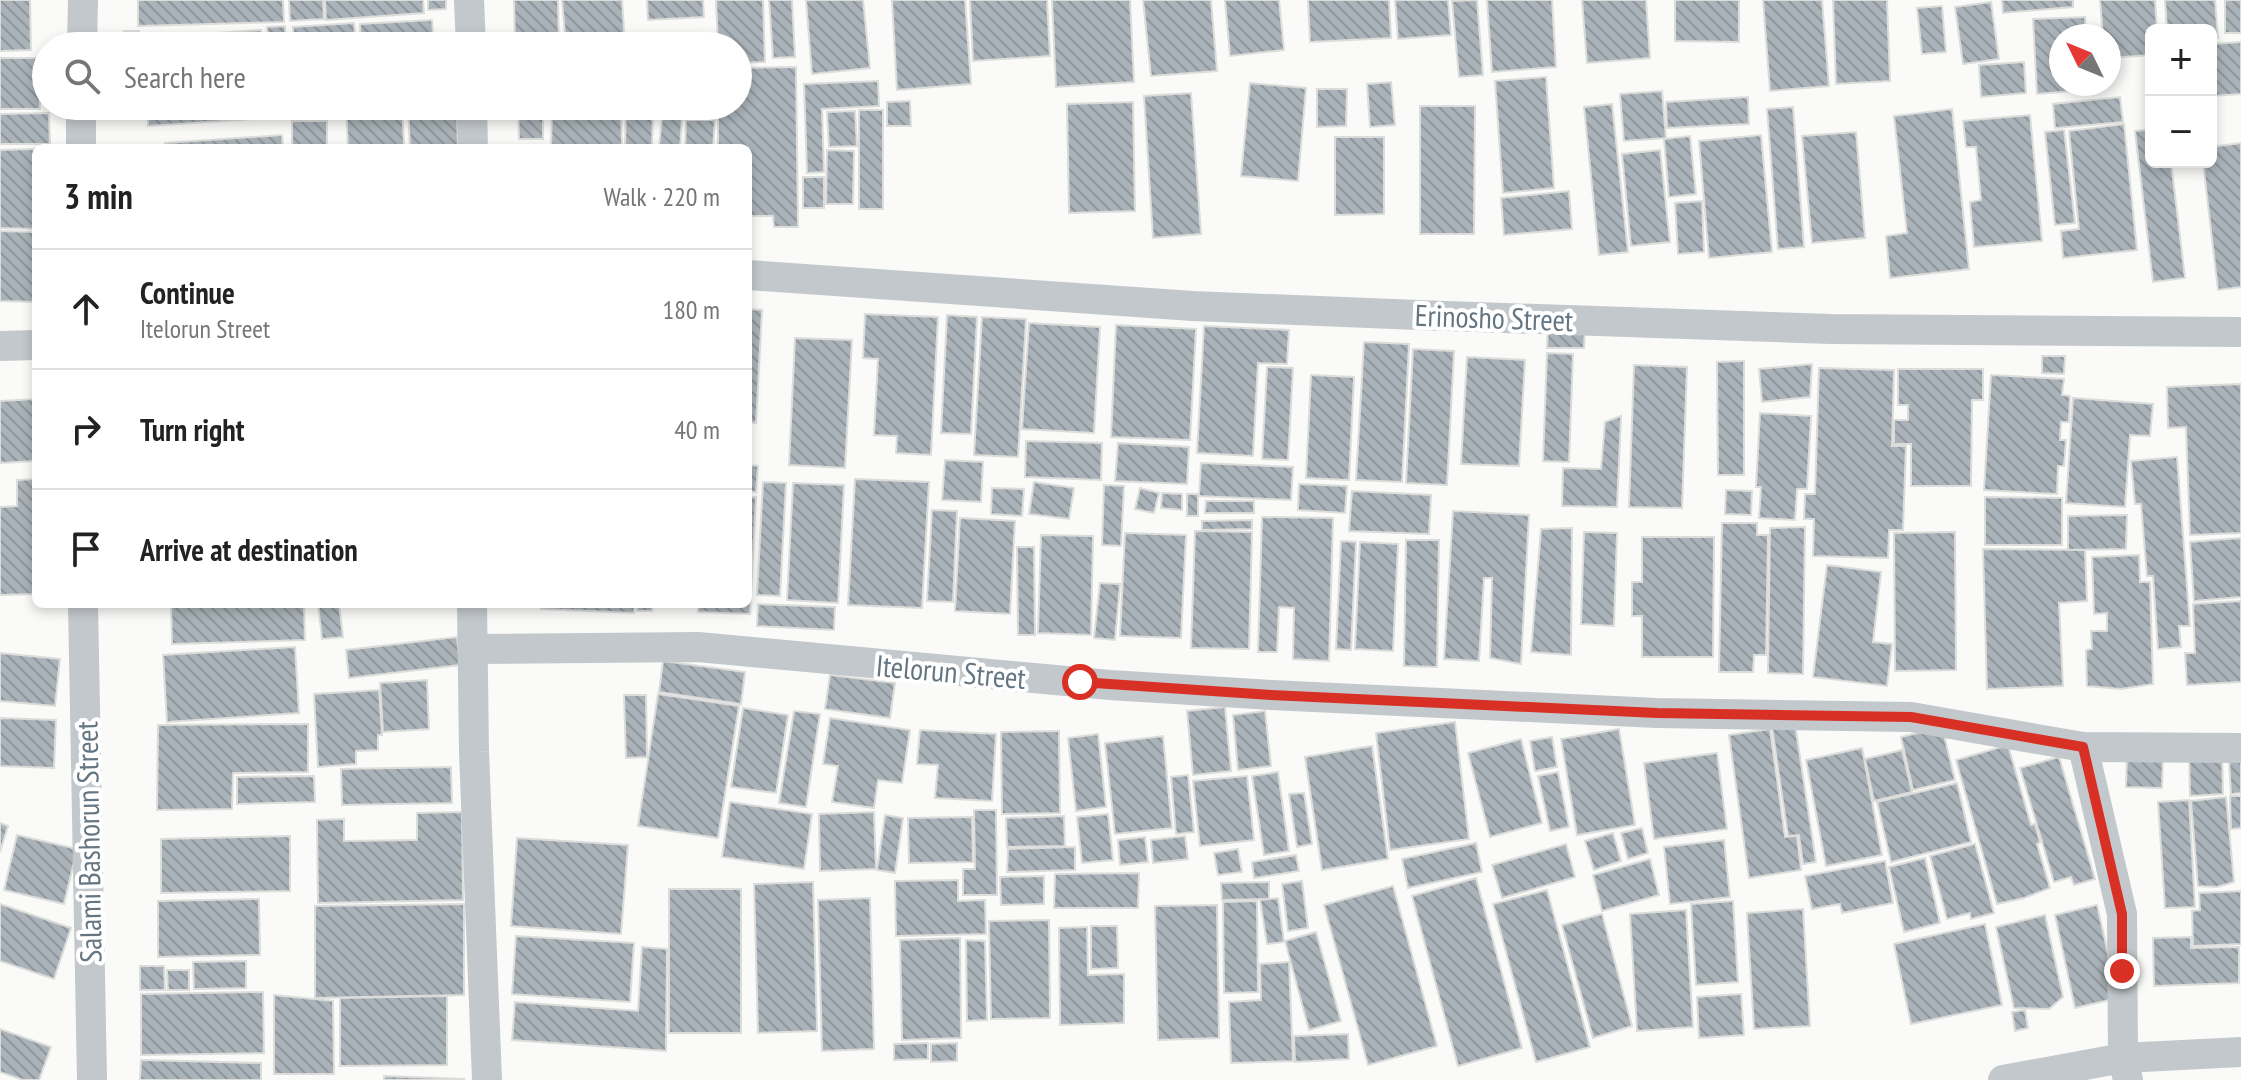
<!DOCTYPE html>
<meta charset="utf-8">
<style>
body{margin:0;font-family:"PT Sans Narrow",sans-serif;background:#f6f6f6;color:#222}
.controls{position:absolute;right:24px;top:24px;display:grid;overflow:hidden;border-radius:12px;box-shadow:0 4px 12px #0003}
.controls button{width:72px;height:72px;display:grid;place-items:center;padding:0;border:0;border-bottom:2px solid #e0e0e0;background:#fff;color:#222;font:40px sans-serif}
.compass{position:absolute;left:2049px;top:24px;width:72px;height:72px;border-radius:50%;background:#fff;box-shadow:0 4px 12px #0003;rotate:313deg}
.stop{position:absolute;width:24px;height:24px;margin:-18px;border:6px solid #d93025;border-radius:50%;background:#fff}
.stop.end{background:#d93025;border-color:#fff;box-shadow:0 2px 8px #0008}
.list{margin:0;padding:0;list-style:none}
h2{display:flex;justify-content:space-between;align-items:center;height:104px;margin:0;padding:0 32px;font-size:34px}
h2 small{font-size:26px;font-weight:400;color:#767676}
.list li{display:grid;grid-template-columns:52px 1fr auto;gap:24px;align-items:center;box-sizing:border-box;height:120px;padding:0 32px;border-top:2px solid #e0e0e0}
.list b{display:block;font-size:30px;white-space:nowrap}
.list p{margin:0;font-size:26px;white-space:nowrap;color:#767676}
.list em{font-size:26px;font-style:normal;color:#767676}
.icon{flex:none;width:44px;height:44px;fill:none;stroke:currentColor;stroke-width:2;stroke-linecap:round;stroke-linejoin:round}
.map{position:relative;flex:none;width:2241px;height:1080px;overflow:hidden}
.search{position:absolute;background:#fff;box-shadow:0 4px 12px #0003;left:32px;top:32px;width:720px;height:88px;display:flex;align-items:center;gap:20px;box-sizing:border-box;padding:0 28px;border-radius:44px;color:#767676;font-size:30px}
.panel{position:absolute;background:#fff;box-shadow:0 4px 12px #0003;left:32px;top:144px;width:720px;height:464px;border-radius:12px}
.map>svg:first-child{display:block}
.building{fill:url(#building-back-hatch);stroke:#dcdcda;stroke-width:2}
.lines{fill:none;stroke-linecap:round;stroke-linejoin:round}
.street{stroke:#c3c8cc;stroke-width:30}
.route{stroke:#d93025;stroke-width:10}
.labels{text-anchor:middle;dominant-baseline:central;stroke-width:8;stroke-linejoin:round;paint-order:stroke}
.street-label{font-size:30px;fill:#657683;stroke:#fff}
</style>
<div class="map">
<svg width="2241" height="1080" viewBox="0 0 2241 1080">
<defs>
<pattern id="building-back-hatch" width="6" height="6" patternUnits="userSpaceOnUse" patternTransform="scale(2)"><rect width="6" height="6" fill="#aab3b9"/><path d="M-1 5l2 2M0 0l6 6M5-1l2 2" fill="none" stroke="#8e969c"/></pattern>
</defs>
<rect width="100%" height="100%" fill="#fafaf8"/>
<g class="building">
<polygon points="0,0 30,0 31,50 0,51"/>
<polygon points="138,0 283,0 284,22 138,26"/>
<polygon points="289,0 323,0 324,19 290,21"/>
<polygon points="325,0 423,0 424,13 326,20"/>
<polygon points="428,0 446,0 446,9 428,10"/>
<polygon points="514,0 558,0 559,46 515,46"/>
<polygon points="562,0 622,0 625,46 566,46"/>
<polygon points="647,0 703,0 704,17 648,20"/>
<polygon points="716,0 763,0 765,62 738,63 738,46 718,46"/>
<polygon points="769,0 792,0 795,57 773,58"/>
<polygon points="806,0 863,0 870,68 812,74"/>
<polygon points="892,0 965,0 971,84 897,90"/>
<polygon points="970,0 1047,0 1050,56 973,61"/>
<polygon points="1052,0 1130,0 1134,82 1056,87"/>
<polygon points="1143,0 1211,0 1217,71 1151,76"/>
<polygon points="1225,0 1279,0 1284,50 1230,56"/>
<polygon points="1308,0 1389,0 1391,38 1310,42"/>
<polygon points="1395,0 1448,0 1451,35 1398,39"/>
<polygon points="1477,0 1483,75 1459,77 1452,1"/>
<polygon points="1487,0 1552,0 1556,67 1492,72"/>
<polygon points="1582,0 1646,0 1650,58 1587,63"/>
<polygon points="1675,0 1739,0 1739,42 1675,41"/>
<polygon points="1763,0 1822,0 1829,86 1770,91"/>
<polygon points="1833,0 1887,0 1890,81 1836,84"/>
<polygon points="2002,0 2073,0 2073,7 2003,13"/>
<polygon points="2100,0 2155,0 2157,30 2151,30 2151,55 2109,58 2109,36 2103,36"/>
<polygon points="2165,0 2215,0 2218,38 2211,38 2211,30 2167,30"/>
<rect x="2225" y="0" width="16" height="33"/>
<polygon points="1991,2 1999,59 1963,64 1955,7"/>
<polygon points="1942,6 1946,52 1922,54 1917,8"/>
<polygon points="2085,17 2086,36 2061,36 2061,84 2088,84 2088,90 2037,94 2033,19"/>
<polygon points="432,20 434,46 361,46 360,24"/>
<polygon points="354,23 356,46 294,46 293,27"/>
<polygon points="285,26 286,46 268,46 267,27"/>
<polygon points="261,30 262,46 143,46 143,38"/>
<polygon points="124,31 139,31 140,46 125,46"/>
<polygon points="703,39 703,46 647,46 647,40"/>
<polygon points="2241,42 2241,94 2211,96 2211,44"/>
<rect x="0" y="58" width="40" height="51"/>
<polygon points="2024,62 2026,93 1981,97 1979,65"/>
<polygon points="796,67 798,227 774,227 773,216 748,216 748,148 718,148 718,106 738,106 738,68"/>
<polygon points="1546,77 1554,188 1503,193 1495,81"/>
<polygon points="878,81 879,106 822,109 824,172 807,173 804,84"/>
<polygon points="1391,82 1395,125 1370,127 1367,84"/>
<polygon points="1250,83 1306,88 1298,181 1241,176"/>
<polygon points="1317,89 1347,89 1346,126 1317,127"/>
<polygon points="1662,91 1666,138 1624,141 1620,94"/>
<polygon points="1191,93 1201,234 1153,238 1144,96"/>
<polygon points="1748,97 1749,124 1667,128 1666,102"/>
<polygon points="2120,97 2123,122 2055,128 2053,104"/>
<polygon points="910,101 911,126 887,126 887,102"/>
<polygon points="1133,102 1135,211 1069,213 1067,104"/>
<polygon points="1612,104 1628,252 1599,255 1584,107"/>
<polygon points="129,106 144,106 145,114 129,115"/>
<polygon points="147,106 266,106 267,118 148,126"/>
<polygon points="273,106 295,106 295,117 273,119"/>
<polygon points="297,106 343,106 343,107 298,110"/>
<polygon points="346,106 402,106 404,145 348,148"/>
<polygon points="457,106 458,148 410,148 408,107"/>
<polygon points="518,106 543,106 543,139 519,139"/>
<polygon points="552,106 621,106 622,148 551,148"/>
<polygon points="626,106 653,106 652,148 625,148"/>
<rect x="658" y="106" width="53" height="7"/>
<polygon points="1420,106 1475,106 1474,234 1420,234"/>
<polygon points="1793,107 1804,247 1778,249 1767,109"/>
<polygon points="1952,109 1969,269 1890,278 1886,236 1907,233 1894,116"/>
<rect x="859" y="110" width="24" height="99"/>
<polygon points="855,111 857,146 829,147 827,112"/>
<polygon points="49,113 50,144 0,144 0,114"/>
<polygon points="2030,115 2042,241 1974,247 1970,202 1981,200 1976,147 1966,147 1963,121"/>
<polygon points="662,117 682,118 680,148 659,148"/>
<polygon points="686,120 715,120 713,148 685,148"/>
<rect x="292" y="121" width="35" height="27"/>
<polygon points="2124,124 2137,250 2063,258 2061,231 2079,229 2069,131"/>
<polygon points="2151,129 2151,162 2171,162 2185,278 2153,282 2135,131"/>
<polygon points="2064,130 2075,223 2055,225 2045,132"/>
<polygon points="1856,132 1865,238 1812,243 1802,136"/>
<polygon points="282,135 283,148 165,148 165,143"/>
<polygon points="1761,135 1772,252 1709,258 1699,141"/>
<polygon points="1690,136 1696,194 1669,197 1664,139"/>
<polygon points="1335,137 1384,137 1384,214 1335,215"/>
<polygon points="2241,143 2241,287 2218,290 2203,162 2211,162 2211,147"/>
<polygon points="36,149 36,229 0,228 0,150"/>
<polygon points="827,150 854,151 853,204 826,204"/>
<polygon points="1660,150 1670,242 1631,246 1622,154"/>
<rect x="803" y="177" width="21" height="31"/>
<polygon points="1569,191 1572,229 1504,235 1501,198"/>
<polygon points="1702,201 1704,252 1678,254 1675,203"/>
<polygon points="0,231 35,232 34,277 36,277 36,302 0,301"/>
<polygon points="748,309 762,310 756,423 748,422"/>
<polygon points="865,314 938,317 931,455 896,453 897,436 874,435 878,359 863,358"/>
<polygon points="947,315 977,317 971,434 941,433"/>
<polygon points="982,317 1026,319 1018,457 974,455"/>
<polygon points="1029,323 1100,327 1094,433 1022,429"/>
<polygon points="1116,325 1196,329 1190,440 1111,437"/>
<polygon points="1548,325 1585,326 1584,348 1547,348"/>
<polygon points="1204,326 1289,330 1287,364 1258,363 1253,456 1197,453"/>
<polygon points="795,338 852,340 845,468 789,465"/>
<polygon points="1364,342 1409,344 1402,482 1356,480"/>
<polygon points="1413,349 1454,351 1447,485 1406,483"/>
<polygon points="1547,353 1573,354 1569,462 1543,461"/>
<polygon points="2042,356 2065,356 2064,374 2042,373"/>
<polygon points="1467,357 1525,360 1519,466 1461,464"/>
<polygon points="1744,361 1744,475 1718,475 1717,362"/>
<polygon points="1812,364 1810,397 1762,402 1759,369"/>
<polygon points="1634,365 1687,367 1682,508 1629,507"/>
<polygon points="1267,367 1293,368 1288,460 1262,459"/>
<polygon points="1819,368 1894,370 1892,446 1906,446 1903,530 1889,530 1888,558 1813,556 1814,519 1804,519 1805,494 1815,494"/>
<polygon points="1898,369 1983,369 1983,400 1972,400 1971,486 1911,486 1911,444 1894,444 1894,420 1908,420 1908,405 1898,405"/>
<polygon points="1311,375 1354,377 1349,480 1306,478"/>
<polygon points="1991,375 2064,379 2062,395 2070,396 2069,422 2061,422 2060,440 2066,440 2064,466 2058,466 2057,494 1984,490"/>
<polygon points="2241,384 2241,533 2190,535 2186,427 2168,428 2167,387"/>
<polygon points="2073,398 2153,404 2150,436 2130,435 2125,507 2066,503"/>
<polygon points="36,399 36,461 0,463 0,401"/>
<polygon points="1760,413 1811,416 1807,489 1797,489 1795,520 1759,518 1761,487 1756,487"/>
<polygon points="1621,416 1617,507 1562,506 1563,468 1601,469 1605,422"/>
<polygon points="1026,441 1102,443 1101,480 1025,477"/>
<polygon points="1118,443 1189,447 1187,484 1115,481"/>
<polygon points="2177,457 2190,626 2179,626 2181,647 2158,649 2153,576 2147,576 2141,504 2135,504 2131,461"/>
<polygon points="945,460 983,462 981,502 942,500"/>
<polygon points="1201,463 1293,467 1291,500 1199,496"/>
<polygon points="748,465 758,466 756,492 748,491"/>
<polygon points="36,479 36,594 0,595 0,507 17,506 17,480"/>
<polygon points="855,479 929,482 922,608 848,605"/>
<polygon points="763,482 786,483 780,596 757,595"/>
<polygon points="1034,482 1074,488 1069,519 1029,514"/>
<polygon points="793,483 844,485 838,603 787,600"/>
<polygon points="1299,484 1347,486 1345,513 1298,510"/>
<polygon points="1104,485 1124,486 1121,546 1102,545"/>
<polygon points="992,488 1024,489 1022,516 991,514"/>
<polygon points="1140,488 1159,493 1154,513 1135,509"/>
<polygon points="1726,490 1752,491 1751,515 1725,514"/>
<polygon points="1352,491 1431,495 1429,534 1349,531"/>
<polygon points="1162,493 1182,494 1182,510 1161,508"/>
<rect x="1187" y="494" width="11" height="22"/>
<polygon points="748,497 756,497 750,614 698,612 698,604 748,604"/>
<polygon points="1985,497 2062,498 2062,545 1985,545"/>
<polygon points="1206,501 1254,501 1254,513 1205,513"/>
<polygon points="932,510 957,511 953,602 927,601"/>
<polygon points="1453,511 1529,515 1521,664 1490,658 1492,578 1484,578 1479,661 1444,659"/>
<polygon points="2127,515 2126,549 2068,550 2068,516"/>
<polygon points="1262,517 1333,518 1329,661 1293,659 1294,608 1279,607 1277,652 1258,652"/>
<polygon points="960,518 1015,521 1010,614 955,611"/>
<polygon points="1252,520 1252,529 1202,530 1202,521"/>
<polygon points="1722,523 1757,523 1757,535 1768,535 1766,655 1754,655 1753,672 1719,672"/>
<polygon points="1805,527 1803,674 1768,673 1770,528"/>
<polygon points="1572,528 1571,655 1531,652 1541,529"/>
<polygon points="1195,531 1252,532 1249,649 1191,648"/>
<polygon points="1584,532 1617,533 1614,626 1581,624"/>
<polygon points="1955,532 1956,670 1895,671 1894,533"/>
<polygon points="1125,533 1186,535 1181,638 1120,636"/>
<polygon points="1041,535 1093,536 1091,635 1038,633"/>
<polygon points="1642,537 1714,537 1713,657 1642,657 1642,616 1632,616 1632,582 1642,582"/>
<polygon points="2241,538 2241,597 2194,601 2190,542"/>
<polygon points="1406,540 1439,540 1437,667 1404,666"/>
<polygon points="1341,541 1356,542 1351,650 1336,649"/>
<polygon points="1360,542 1398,544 1393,651 1355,649"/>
<polygon points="1017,547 1034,547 1035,635 1018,635"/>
<polygon points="1983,549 2085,550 2087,601 2059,603 2063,686 1987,689"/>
<polygon points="2139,555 2140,582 2150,582 2153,684 2121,689 2087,686 2086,650 2092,649 2091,631 2107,631 2107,613 2094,614 2092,557"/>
<polygon points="1827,565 1881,572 1873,642 1892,644 1887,686 1813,677"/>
<polygon points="1100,583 1120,584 1115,640 1094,638"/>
<polygon points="2241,601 2241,682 2187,685 2185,653 2195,653 2193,604"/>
<polygon points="171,604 304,604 305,640 172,644"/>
<polygon points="318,604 339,604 343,637 322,639"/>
<polygon points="541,604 635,604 634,613 541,609"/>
<polygon points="637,604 653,604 652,611 637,611"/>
<polygon points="758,604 835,607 834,630 757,626"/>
<polygon points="457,637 460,665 349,678 346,650"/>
<polygon points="295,647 299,713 167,722 163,655"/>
<polygon points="0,653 60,659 55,706 0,701"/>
<polygon points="663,661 745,672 741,704 659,692"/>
<polygon points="830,675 895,683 890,718 825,709"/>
<polygon points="427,680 429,729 383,732 380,683"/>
<polygon points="379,690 382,735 378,735 378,750 356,751 356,764 318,767 314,694"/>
<polygon points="658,694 739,706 718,838 638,826"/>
<polygon points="624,695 646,695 647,757 626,758"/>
<polygon points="1225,707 1231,771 1193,775 1187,711"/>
<polygon points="743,708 788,715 776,793 731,787"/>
<polygon points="794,711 820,714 806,807 779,803"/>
<polygon points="1265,711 1271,766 1238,770 1233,715"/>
<polygon points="0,718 56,720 54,768 0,766"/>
<polygon points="830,718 910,730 902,783 878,780 874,808 832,802 838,766 823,764"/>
<polygon points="1455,722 1469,839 1390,850 1376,733"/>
<polygon points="308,724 308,772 233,773 232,809 157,810 158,725"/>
<polygon points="1795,724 1816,862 1803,864 1799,835 1788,836 1772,727"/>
<polygon points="1942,727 1955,780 1913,790 1901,737"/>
<polygon points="1619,729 1635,825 1577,835 1561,739"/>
<polygon points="1770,729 1785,837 1797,836 1801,870 1749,878 1729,735"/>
<polygon points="920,730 996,734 992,801 935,798 938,765 917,764"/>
<polygon points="1059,731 1060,813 1002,814 1001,732"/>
<polygon points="1098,734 1106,807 1076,811 1068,738"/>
<polygon points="1163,736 1172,828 1115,834 1105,743"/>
<polygon points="1552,737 1557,767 1535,771 1530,741"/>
<polygon points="1521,739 1542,823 1490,837 1468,753"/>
<polygon points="2008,745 2031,825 2035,824 2040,842 2037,844 2050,888 2024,898 1997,904 1956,760"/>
<polygon points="1372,746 1388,859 1322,870 1305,757"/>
<polygon points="1862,748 1882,855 1826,866 1806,760"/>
<polygon points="1902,750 1912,792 1874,801 1865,759"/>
<polygon points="2222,752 2223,794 2190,796 2189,753"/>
<polygon points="1717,753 1727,829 1654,839 1644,763"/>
<polygon points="2127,754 2163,755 2162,788 2126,787"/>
<polygon points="2059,757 2095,879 2074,885 2071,877 2054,882 2020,768"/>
<polygon points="2229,761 2241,761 2241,793 2231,794"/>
<polygon points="451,767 452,803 342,805 341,769"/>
<polygon points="1278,772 1289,851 1264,855 1252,776"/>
<polygon points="1558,772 1569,827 1550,831 1538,776"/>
<polygon points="1188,775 1194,832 1176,834 1171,777"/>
<polygon points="314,776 315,802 237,804 237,777"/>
<polygon points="1247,776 1254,840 1200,846 1193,781"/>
<polygon points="1957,783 1971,842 1891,862 1877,802"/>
<polygon points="1304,793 1312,844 1297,847 1289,794"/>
<polygon points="2230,796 2241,796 2241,828 2231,829"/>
<polygon points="2226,797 2234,882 2217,887 2198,886 2191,801"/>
<polygon points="2189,800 2195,907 2165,908 2158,802"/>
<polygon points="730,802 812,814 804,869 722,857"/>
<polygon points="974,810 996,810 997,895 963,895 963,869 975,869"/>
<polygon points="462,812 463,900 318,903 317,820 344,819 344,841 417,840 417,813"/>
<polygon points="874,812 876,869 820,871 819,814"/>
<polygon points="1108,814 1113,860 1082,863 1077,817"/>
<polygon points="885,815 903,818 895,873 877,870"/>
<polygon points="1064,816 1065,846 1007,847 1006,818"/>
<polygon points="972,817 973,862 909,863 908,818"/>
<polygon points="0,823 8,826 0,852"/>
<polygon points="1642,828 1648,853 1628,859 1621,833"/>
<polygon points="1613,833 1621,861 1594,870 1585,841"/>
<polygon points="17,835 77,849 64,904 4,890"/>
<polygon points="290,836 290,891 161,893 161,839"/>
<polygon points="1185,836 1188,859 1153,863 1151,840"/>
<polygon points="1145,837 1148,862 1120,865 1118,840"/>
<polygon points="517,838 628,845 621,934 511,926"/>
<polygon points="1724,840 1730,897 1670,904 1664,847"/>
<polygon points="1476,843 1482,872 1408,888 1402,859"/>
<polygon points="1566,844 1575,877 1502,898 1492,865"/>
<polygon points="1975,844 1994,913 1971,919 1970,913 1947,919 1930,856"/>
<polygon points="1075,847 1075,870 1007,872 1008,849"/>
<polygon points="1238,849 1242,872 1218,875 1214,853"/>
<polygon points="1296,855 1299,871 1254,878 1252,862"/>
<polygon points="1925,858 1940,923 1904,932 1889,867"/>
<polygon points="1650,859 1659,895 1602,911 1593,875"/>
<polygon points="1885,861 1893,903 1842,913 1840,904 1812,909 1805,876"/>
<polygon points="1139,873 1138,908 1054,908 1055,874"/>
<polygon points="1044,876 1044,904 1001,905 1000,877"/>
<polygon points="1476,878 1522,1048 1458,1066 1412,896"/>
<polygon points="958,880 958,901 985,900 986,934 896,936 895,881"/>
<polygon points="1302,881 1308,928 1288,931 1282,884"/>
<polygon points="813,882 817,1031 758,1033 754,884"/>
<polygon points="1269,882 1269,899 1222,900 1221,883"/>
<polygon points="1393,886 1437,1046 1368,1065 1324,905"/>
<rect x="669" y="889" width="72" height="144"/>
<polygon points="1547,890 1590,1047 1536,1062 1493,904"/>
<polygon points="2241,891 2241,944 2193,946 2192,911 2200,910 2199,893"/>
<polygon points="870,898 874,1049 822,1051 818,900"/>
<polygon points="1278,898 1284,942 1267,944 1260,900"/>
<polygon points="259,899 260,955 158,957 158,901"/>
<polygon points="1257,901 1258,992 1224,993 1223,902"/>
<polygon points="1733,901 1738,982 1696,985 1691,904"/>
<polygon points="0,904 71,928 54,979 0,961"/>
<polygon points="464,904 464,995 315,998 315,906"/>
<polygon points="1217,905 1219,1038 1158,1040 1155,906"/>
<polygon points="2097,905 2118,998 2075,1008 2055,915"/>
<polygon points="1803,909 1810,1026 1754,1029 1747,913"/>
<polygon points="1686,910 1693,1027 1637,1031 1630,914"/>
<polygon points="1602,914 1632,1026 1593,1038 1562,925"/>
<polygon points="2045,915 2063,997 2049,1009 2014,1008 1996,927"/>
<polygon points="1049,920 1050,1018 991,1019 989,921"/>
<polygon points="1985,924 2002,1005 1911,1024 1894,944"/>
<polygon points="1091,926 1117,926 1118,968 1091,969"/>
<polygon points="1087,927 1088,975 1124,974 1124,1023 1060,1025 1059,928"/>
<polygon points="1316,932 1341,1021 1309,1030 1285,941"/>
<polygon points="516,936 634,943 630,1002 512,994"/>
<polygon points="2191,937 2191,948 2239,947 2239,983 2154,986 2153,938"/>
<polygon points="960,938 961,1038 902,1040 900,940"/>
<polygon points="966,940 985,941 987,1020 967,1021"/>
<polygon points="642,947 667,949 666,1051 512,1040 515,1002 638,1011"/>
<polygon points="246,961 246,988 194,989 193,962"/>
<polygon points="1289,962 1293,1061 1231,1063 1229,1002 1261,1000 1260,964"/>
<polygon points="140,966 164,966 165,990 140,990"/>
<polygon points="167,970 189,970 189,990 168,990"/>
<polygon points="263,992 264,1053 141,1055 141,994"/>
<polygon points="1741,994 1744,1035 1699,1038 1697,997"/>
<polygon points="274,995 333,1001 334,1074 274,1074"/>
<polygon points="447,996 447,1065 340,1066 340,998"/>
<polygon points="2025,1010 2028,1028 2015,1031 2012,1012"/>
<polygon points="0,1029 51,1047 39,1080 23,1080 0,1072"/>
<polygon points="1348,1034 1349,1059 1295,1062 1294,1036"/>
<polygon points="928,1043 928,1059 894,1060 894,1044"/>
<polygon points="957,1043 957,1061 931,1062 931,1044"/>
<polygon points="141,1060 261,1063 261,1080 140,1080"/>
<polygon points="384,1076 464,1079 464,1080 384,1080"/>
</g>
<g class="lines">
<g class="street">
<polyline points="469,0 471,46"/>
<polyline points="82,46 83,0"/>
<polyline points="472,106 473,148"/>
<polyline points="81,148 81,106"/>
<polyline points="748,275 1193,306 1418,315 1831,329 2241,332"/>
<polyline points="0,346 36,345"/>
<polyline points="83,604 92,1080"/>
<polyline points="472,604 474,752 487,1080"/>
<polyline points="473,649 698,647 1110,685 1271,695 1657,713 1911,717 2083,747 2241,748"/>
<polyline points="2083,747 2122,914 2123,1058 2128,1080"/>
<polyline points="2003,1080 2123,1058 2241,1052"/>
</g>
</g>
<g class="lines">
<polyline class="route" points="1080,682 1271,695 1657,713 1911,717 2083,747 2122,914 2122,971"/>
</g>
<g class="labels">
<g class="street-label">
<text transform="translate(1494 317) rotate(2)">Erinosho Street</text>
<text transform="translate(951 671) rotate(5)">Itelorun Street</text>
<text transform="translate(88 842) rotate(-91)">Salami Bashorun Street</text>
</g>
</g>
</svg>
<div class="controls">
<button>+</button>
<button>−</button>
</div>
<svg class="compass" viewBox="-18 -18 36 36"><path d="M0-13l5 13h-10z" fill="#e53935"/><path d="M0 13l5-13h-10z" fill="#767676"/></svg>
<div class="stop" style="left:1080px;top:682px"></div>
<div class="stop end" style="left:2122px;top:971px"></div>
<div class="search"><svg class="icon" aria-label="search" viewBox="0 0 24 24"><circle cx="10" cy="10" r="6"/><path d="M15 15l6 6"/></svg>Search here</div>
<section class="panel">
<h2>3 min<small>Walk · 220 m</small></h2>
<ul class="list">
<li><svg class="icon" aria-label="ahead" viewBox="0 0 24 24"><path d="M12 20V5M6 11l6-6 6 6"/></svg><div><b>Continue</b><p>Itelorun Street</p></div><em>180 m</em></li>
<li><svg class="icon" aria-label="right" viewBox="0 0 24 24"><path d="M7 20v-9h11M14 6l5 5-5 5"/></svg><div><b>Turn right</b></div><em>40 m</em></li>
<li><svg class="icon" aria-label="arrive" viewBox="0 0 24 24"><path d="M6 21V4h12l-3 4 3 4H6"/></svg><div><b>Arrive at destination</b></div></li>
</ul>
</section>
</div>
